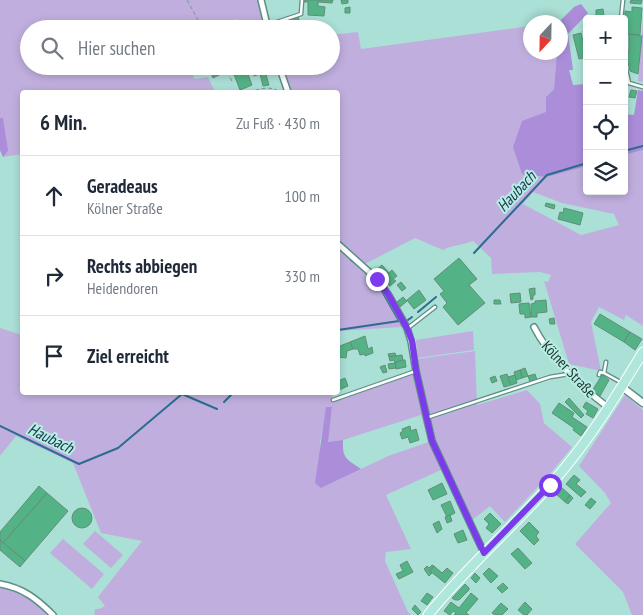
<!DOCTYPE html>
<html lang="de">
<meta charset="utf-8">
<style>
body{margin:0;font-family:"PT Sans Narrow",sans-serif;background:#f6f6f7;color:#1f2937}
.controls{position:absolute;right:15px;top:15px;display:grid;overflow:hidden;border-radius:5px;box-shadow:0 2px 8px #0003}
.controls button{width:45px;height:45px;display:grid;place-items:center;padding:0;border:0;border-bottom:1px solid #e0e1e3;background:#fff;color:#1f2937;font:25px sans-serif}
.compass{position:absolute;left:523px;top:15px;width:45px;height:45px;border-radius:50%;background:#fff;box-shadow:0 2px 8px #0003;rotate:202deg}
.stop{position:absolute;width:15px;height:15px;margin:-11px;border:4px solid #7c3aed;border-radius:50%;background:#fff}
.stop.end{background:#7c3aed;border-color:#fff;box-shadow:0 1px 5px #0008}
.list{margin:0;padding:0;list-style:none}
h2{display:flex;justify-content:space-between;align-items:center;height:65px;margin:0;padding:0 20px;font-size:21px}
h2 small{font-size:16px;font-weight:400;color:#747a83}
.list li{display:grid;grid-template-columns:32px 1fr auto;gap:15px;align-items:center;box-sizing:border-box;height:80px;padding:0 20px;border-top:1px solid #e0e1e3}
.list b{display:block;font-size:19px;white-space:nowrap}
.list p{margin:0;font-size:16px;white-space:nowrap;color:#747a83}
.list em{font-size:16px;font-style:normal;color:#747a83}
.icon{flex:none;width:28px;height:28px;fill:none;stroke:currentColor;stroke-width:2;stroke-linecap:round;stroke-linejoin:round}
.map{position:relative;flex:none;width:643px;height:615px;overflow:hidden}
.search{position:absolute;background:#fff;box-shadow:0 2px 8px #0003;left:20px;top:20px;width:320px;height:55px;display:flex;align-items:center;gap:12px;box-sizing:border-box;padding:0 18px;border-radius:28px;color:#747a83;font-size:19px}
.panel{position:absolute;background:#fff;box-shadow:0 2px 8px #0003;left:20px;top:90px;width:320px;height:305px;border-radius:5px}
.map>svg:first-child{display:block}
.green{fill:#c0afde;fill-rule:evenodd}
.forest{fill:#ab8dd9}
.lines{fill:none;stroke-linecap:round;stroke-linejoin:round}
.stream{stroke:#2c6c90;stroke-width:2}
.building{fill:#53b386;stroke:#648d77}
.service-casing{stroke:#5c8f85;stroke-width:5}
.minor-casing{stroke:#5c8f85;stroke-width:8}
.tertiary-casing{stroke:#5c8f85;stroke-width:9}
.primary-casing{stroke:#fff;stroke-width:11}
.path{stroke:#739b94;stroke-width:1;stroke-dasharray:4 2.5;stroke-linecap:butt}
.service{stroke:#fff;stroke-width:2.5}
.minor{stroke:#fff;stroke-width:5}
.tertiary{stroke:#fff;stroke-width:6}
.primary{stroke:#afe7dd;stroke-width:9}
.route{stroke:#7c3aed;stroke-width:6}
.labels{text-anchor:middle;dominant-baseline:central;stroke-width:4;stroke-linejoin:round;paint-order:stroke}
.street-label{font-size:15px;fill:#213733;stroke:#b8ede3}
.water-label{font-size:16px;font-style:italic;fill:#183a51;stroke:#b8ede3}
</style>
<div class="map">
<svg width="643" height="615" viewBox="0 0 643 615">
<rect width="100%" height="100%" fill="#abe0d6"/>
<g class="green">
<polygon points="0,0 263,0 271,29 240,29 237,19 204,27 205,29 29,29 29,66 192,66 194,79 208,77 215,92 22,92 22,154 3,157 0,150"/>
<polygon points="643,21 643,82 638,81"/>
<path d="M530,26V52L557,53L554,89L546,97L547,177L587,166V191H624V155L643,150V326L626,315L624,320L599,307L591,322L601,371L569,364L544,281L548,282L551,275L540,272L492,274L491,258L473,241C464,245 448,246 443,250L415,238L365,264L361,269L377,282L402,327L338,331V92H288L283,66H331V35L358,32L361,49ZM533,192L562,203L614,214L619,225L581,235L523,204Z"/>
<path d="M0,328L22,335V392L333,393L332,400L415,371L417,359L475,351L477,405L527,390L540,404L544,423L572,447L550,474L505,522L490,506L471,521L458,491L443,469L386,495L411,549L386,552L385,561L408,612L411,615H94L95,609H99L105,606L98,597L142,541L101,533L73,463L16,436L0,456ZM327,407L332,408L327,442L343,440L421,415L429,442L388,456L321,488L320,442Z"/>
<polygon points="473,331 474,350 417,358 416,340"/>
<polygon points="625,395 643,410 643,615 632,615 623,592 575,544 611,503 605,493 579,466"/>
<polygon points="95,531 123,555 111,568 83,544"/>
<polygon points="63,539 104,574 92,589 50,553"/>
<polygon points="0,587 19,592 53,615 0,615"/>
</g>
<g class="forest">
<polygon points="581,4 588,13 568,34 573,70 569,70 573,85 587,84 587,166 547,177 522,174 513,147 522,121 546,112 546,97 554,89 557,53 560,52 560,22 559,22 574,7"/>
<polygon points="638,90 643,91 643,150 624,155 624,114 634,115"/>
<polygon points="0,118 3,118 8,151 3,157 0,150"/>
<path d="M326,407H332L328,442L343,440C342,459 347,459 361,469L321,488L315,483Z"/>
</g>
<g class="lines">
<g class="stream">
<polyline points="624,151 643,146"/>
<polyline points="474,253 547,175 587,163"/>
<polyline points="351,260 359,266"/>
<polyline points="372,277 383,293 399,321"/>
<polyline points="418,312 436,297"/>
<polyline points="408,320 412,317"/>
<polyline points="338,330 399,321"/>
<polyline points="224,402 234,392"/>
<polyline points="0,426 79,464 118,448 182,394 217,409"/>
</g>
</g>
<g class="building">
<polygon points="304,0 333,0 332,3 318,2 318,6 325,7 324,16 308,15 308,2 304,2"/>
<polygon points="341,0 348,0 348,3 342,4"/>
<polygon points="631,0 642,0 641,4 630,3"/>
<polygon points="350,7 350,13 345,13 345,8"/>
<polygon points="632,7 642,8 640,35 624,34 625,11 632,12"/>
<polygon points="603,9 604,16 596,16 596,10"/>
<polygon points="298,17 302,29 290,29 287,20"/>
<polygon points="583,31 587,31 587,45"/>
<polygon points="581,33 587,57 579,59 573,35"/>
<polygon points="629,34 642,36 638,74 630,71 627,58 629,49"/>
<polygon points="208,66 218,66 221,74 213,78"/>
<polygon points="239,66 245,66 252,85 240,90 232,69"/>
<polygon points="251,66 255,66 256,70 264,68 269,85 263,86 260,74 254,76"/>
<polygon points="631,90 637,91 635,98 629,97"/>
<polygon points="546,203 555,205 554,209 545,206"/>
<polygon points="564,208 583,213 580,225 558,219 560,212 563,213"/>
<polygon points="459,258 477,279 469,285 485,303 458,325 443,307 447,303 440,294 444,291 434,279"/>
<polygon points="382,265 389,273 383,278 376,270"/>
<polygon points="392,270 397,276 393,279 396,281 390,286 383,278"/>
<polygon points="401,282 406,288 402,291 397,285"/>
<polygon points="535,288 535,295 533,295 533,299 531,300 529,289"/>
<polygon points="419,290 426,300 414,309 407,300"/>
<polygon points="520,293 521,302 511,303 510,294"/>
<polygon points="403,297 407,301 400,307 397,302"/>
<polygon points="494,300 500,300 501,304 494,304"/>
<polygon points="546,300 547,312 537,313 537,317 531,317 531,304 535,303 535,301"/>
<polygon points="529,303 531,317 525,318 525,314 520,314 519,304"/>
<polygon points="600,314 630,332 624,342 594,324"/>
<polygon points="554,318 555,324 550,324 549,319"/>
<polygon points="630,332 642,339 635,350 624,342"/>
<polygon points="365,336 368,349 372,347 373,353 365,356 365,354 360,355 358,349 353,349 350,342"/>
<polygon points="350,342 353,349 347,351 346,358 338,357 340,346"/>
<polygon points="395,353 396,356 389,357 388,354"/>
<polygon points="402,355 403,360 395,363 394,360 390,361 389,357"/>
<polygon points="403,360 405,360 406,367 396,369 395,363"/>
<polygon points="395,363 396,368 389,369 388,364"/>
<polygon points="385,365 387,372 383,373 380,367"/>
<polygon points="525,368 528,376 522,378 520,370"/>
<polygon points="520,370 522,378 516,380 514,372"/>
<polygon points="507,374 511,385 504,387 500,376"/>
<polygon points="535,374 537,380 530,382 528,376"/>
<polygon points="515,375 517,383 511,385 508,377"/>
<polygon points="602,375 609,380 600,396 592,391"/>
<polygon points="495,376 497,381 492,383 490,378"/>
<polygon points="345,378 348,386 339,390 338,381"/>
<polygon points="569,398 584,415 581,418 565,402"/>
<polygon points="586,402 598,409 593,418 586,414 588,411 583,407"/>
<polygon points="559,403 574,413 572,417 587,427 581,436 573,430 574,428 552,413"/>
<polygon points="410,426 411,431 416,429 419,440 410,443 408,437 402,439 400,433 403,431 402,429"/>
<polygon points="574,475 580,480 576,484 586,492 581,497 566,484"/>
<polygon points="442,483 447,494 433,500 428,490"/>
<polygon points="39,486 47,493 3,543 0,540 0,532"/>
<polygon points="561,487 570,495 565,502 555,493"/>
<polygon points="47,493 68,511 25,561 3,543"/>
<polygon points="570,495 573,498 568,504 565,502"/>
<polygon points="591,498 596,502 590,509 585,505"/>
<polygon points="450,501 455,513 447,517 441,505"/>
<circle cx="82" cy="518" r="10"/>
<polygon points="490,513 501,524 492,533 486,528 489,524 484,519"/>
<polygon points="450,515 452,521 447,523 445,517"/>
<polygon points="439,521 442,529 437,533 433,524"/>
<polygon points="529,522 539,532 536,536 539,540 534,545 520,531"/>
<polygon points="463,530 467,540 458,543 454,534"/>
<polygon points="0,540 25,561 20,567 0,550"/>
<polygon points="518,548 532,563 525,569 511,554"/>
<polygon points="407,561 413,572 399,579 396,574 403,571 400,565"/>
<polygon points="432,565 434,566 430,571 432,573 429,576 424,569 427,566 429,568"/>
<polygon points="434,566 442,573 447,568 453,573 445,583 430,571"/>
<polygon points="489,568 498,576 491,583 483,574"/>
<polygon points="475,573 480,578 476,583 471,578"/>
<polygon points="503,583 508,588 502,593 497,588"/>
<polygon points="465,584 469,588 469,590 459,600 455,600 452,598"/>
<polygon points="427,593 433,597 427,605 421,601"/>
<polygon points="471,593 478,599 466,613 469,615 454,615 456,613 453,611 450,615 444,611 451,602 459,608"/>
<polygon points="525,602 532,609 527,615 524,615 518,610"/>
<polygon points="501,603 508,609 502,615 495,615 492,613"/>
<polygon points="415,605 421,612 418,615 412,609"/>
</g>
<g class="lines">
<defs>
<g id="service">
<polyline points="621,19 623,0"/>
<polyline points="268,25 301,14 302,0"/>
<polyline points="624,61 629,83 643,87"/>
<polyline points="408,328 435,307"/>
<polyline points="604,373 622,383"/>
<polyline points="599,375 600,372 604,373 606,362"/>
<polyline points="333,400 416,371"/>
<polyline points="426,418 550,377 569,374"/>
</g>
<g id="minor">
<polyline points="261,0 268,29"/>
<polyline points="279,66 288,92"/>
<polyline points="338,244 377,279 388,294 407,328 411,341 416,371 432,441 484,553"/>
<path d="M534,327C550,358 581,387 609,408"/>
<path d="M0,584C23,588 37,599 53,615"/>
</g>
<polyline id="tertiary" points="622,387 643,403"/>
<path id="primary" d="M428,615C466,568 511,529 551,484C587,444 615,398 643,352"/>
</defs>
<use href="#service" class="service-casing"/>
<use href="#minor" class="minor-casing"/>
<use href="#tertiary" class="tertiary-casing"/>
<use href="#primary" class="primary-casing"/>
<g class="path">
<polyline points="187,0 203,29"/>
<polyline points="224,66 233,83"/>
<path d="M249,92C260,89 270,85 280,92"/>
</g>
<use href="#service" class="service"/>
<use href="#minor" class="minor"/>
<use href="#tertiary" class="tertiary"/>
<use href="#primary" class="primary"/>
</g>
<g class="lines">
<polyline class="route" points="377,279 388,294 407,328 412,341 416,371 432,441 484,553 550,485"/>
</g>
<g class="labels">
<g class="street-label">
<text transform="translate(569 369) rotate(47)">Kölner Straße</text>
</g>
<g class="water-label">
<text transform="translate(516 191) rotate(-47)">Haubach</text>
<text transform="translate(51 438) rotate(26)">Haubach</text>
</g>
</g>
</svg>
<div class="controls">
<button>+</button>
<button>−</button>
<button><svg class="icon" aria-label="locate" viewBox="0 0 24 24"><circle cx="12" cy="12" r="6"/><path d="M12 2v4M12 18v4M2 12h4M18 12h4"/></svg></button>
<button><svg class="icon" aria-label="layers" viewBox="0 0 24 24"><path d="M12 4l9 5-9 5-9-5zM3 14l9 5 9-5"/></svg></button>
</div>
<svg class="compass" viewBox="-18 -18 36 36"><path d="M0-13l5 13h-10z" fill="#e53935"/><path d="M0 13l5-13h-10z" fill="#747a83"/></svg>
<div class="stop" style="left:550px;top:485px"></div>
<div class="stop end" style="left:377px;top:279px"></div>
<div class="search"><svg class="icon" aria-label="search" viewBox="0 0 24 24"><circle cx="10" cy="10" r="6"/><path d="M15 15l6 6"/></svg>Hier suchen</div>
<section class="panel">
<h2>6 Min.<small>Zu Fuß · 430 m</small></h2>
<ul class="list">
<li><svg class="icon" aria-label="ahead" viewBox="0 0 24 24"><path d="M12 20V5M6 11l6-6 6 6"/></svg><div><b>Geradeaus</b><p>Kölner Straße</p></div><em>100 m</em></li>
<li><svg class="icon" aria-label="right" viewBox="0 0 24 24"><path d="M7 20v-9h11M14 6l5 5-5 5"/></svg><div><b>Rechts abbiegen</b><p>Heidendoren</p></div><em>330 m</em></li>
<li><svg class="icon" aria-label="arrive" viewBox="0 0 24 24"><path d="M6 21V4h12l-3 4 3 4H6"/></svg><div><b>Ziel erreicht</b></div></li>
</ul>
</section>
</div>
